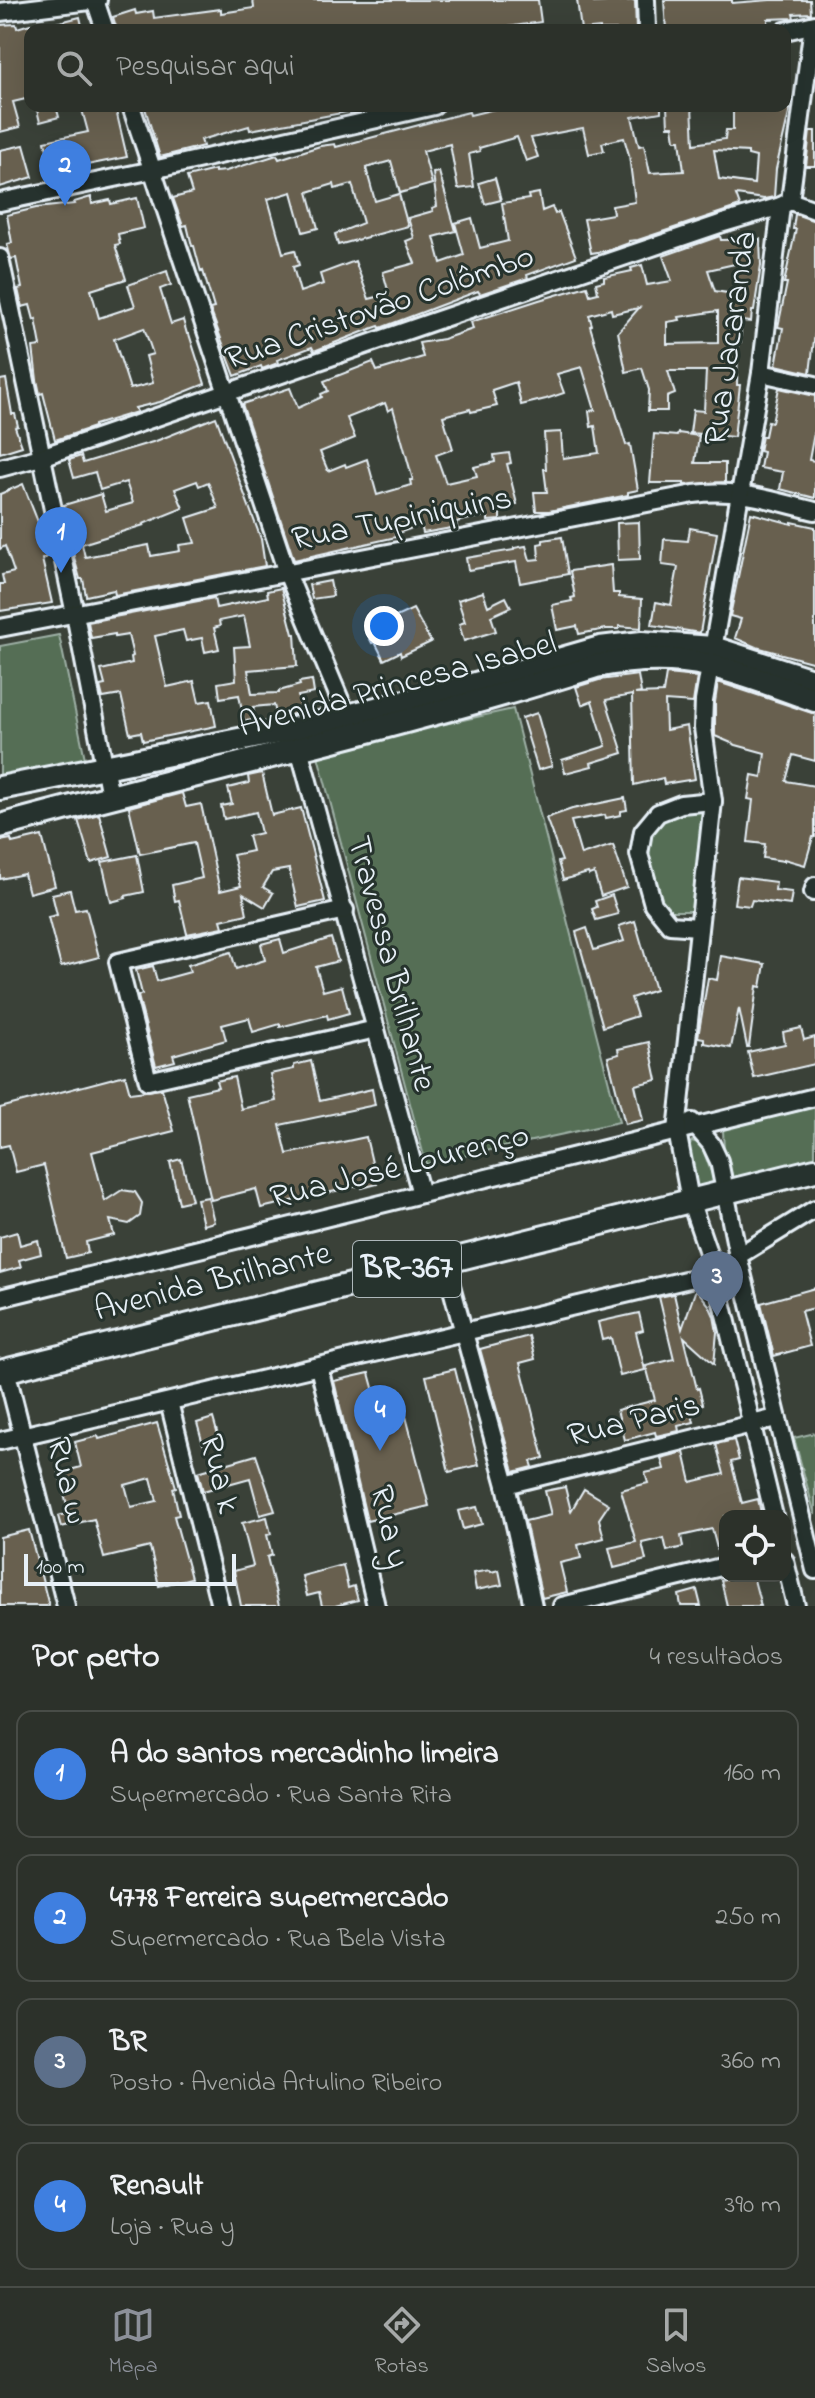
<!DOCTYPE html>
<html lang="pt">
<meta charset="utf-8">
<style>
body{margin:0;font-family:"Indie Flower",sans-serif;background:#343932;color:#f1f3f6}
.controls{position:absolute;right:24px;bottom:24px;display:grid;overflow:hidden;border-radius:16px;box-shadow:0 8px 32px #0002}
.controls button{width:72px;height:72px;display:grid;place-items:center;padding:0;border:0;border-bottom:2px solid #484c47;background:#2c312a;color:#f1f3f6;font:40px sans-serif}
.scale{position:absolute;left:24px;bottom:20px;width:212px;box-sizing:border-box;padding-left:8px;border:4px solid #e8f1f8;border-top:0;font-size:22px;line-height:28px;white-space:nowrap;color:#e8f1f8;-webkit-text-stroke:6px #26332d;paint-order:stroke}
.you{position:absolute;left:384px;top:626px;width:28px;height:28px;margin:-20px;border:6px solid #fff;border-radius:50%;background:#1a73e8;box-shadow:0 0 0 12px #1a73e833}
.badge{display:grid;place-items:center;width:52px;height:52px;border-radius:50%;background:#8c9099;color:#fff;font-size:26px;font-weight:700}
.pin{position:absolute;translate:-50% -66px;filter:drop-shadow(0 2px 4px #0008)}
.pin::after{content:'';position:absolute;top:42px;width:28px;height:24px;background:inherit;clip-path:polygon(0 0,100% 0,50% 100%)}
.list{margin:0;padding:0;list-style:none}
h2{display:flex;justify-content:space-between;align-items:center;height:104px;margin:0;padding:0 32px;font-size:34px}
h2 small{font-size:26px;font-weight:400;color:#a6a9a8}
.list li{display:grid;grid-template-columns:52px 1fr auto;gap:24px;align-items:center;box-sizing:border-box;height:128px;margin:0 16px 16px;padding:0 16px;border:2px solid #484c47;border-radius:16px}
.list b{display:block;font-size:30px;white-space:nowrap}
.list p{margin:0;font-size:26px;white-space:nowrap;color:#a6a9a8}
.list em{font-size:26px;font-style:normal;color:#a6a9a8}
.icon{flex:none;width:44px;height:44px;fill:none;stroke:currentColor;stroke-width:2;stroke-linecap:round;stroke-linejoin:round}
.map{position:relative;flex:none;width:815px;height:1606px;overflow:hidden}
.search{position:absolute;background:#2c312a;box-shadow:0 8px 32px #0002;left:24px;right:24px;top:24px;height:88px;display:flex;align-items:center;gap:20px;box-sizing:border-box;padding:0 28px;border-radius:16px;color:#a6a9a8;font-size:30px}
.sheet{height:680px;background:#2c312a}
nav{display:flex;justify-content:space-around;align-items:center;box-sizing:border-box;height:112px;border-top:2px solid #484c47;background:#2c312a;font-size:22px;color:#a6a9a8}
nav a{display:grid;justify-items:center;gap:4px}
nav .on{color:#8c9099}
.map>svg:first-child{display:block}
.green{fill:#546e55;stroke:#9eb0a6;stroke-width:2}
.building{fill:#676150;stroke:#e8f1f8;stroke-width:2;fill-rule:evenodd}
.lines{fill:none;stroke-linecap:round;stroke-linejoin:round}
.minor-casing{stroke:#e8f1f8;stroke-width:22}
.major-casing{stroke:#e8f1f8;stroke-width:28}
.minor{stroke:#26332d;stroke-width:16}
.major{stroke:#26332d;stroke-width:22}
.labels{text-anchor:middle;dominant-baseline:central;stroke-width:6;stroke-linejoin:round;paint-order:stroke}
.shield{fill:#26332d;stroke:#aeb8bb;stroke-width:2}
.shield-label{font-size:32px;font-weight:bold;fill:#e8f1f8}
.street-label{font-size:34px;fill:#e8f1f8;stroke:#26332d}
</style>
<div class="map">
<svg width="815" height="1606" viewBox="0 0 815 1606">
<rect width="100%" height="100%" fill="#3a4138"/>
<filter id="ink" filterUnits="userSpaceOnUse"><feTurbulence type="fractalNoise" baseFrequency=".0125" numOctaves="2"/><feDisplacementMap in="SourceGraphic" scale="16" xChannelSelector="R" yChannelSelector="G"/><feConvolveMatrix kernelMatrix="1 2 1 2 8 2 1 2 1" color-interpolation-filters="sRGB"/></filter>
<g filter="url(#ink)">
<g class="green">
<polygon points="59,635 87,768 0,784 0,646"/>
<polygon points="513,709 619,1122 426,1164 317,752"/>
<path d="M704,811L694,911H670C653,894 632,834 660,819C674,812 690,812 704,811Z"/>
<polygon points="815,1107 815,1158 734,1180 724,1152 723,1129"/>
<polygon points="692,1141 701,1144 715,1183 696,1188 689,1160 688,1147"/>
<polygon points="815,1433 815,1515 794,1438"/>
</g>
<g class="building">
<polygon points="253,0 538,0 541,22 487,30 117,30 113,17 135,10 136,14 153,11 154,18 221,9 221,13 254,8"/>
<polygon points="577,0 593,0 594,3 635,0 636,30 600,30 600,28 581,30"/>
<polygon points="664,0 732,0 732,3 770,0 810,0 811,13 793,14 794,18 768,19 768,24 751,25 752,28 666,30"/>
<polygon points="80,17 83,30 45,30 44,26"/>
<polygon points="16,24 17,28 30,24 30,98 13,102 20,127 0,132 0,25"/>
<polygon points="36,106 56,106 59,117 40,122"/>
<polygon points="81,106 96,106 96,111 115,106 127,157 52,172 45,141 88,132"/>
<polygon points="154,106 347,106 347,112 250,130 249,126 201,140 203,146 160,157 145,108"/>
<path d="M507,106H661V112L632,117L639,146L644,145L650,173L684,171L680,140H675L673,126H668L667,106H692L694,144L725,139L726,130H733V110L765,109L766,106L790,109L776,169L774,197L764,199L736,195L740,206L638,240L629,241V243L610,250L591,253L584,219L613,214L612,206L635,202L629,155L624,138L602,143L604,151L589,154L583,128L531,138L538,157L526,161L517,137L479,148L480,151L469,154L474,187L458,189L450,144L423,151L432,184L400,193L391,161L366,168L375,201L399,194L408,226L338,245L335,234L363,223L352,184L335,189L334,184L308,192L318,228L303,232L292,192L268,199L283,253L295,250L299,265L293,267L300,292L323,284L320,274L355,261L369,299L389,294L383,272L415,263L406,241L414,238L408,218L433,211L432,208L437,206L433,173L439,172L456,231L434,237L441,263L464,255L455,223L472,218L480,248L508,241L502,203L529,199L528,195L539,193L542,211L552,207L555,214L559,212L576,257L527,275L528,278L480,294L478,291L383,327L380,328L379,326L365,331L314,351L312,347L277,360L278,363L262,369L261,366L235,376L210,309L214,308L203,271L201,272L194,246H192L187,225L183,226L173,198L192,193L187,177L215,170V172L226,171L277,155L279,159L320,146L335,144L336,147L453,116L469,112L470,115ZM714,150L748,152V155L756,157L754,184L719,179Z"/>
<polygon points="810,131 815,131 815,166 806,166"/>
<polygon points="24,145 33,177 0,187 0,150"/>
<polygon points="495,178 501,200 485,204 479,183"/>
<path d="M91,197L92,204L110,200L111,204L137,198L144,228L118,234L120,244L115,245L126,279L91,290L99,318L135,306L128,285L167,271L171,285L160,289L171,324L183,320L187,334H189L205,384L160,402L135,408L137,412L94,425V427L55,440L43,393L40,394L37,380L33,347L41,346L36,319L34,320L30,305L22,307L18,289L22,288L16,258L11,259L7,244L12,243L7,215L36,208L75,204L74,202ZM144,328L153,354L146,356L153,383L130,389L114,339Z"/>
<polygon points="795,214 815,221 815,332 810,373 776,365 783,328 778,327 787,283 784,283 796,229 793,229"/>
<path d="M720,236L721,240L760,239L761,265L754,311H752L751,322L741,321V342H738L737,385H740L734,437L690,433L693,410L704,411L706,371H668L675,394L667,397V411H648L649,390L642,368L626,372L618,332L639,308L612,314L611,309L589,315L592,325L590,326L626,445L630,444L638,490L628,492V495L549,511H536L534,492H547L544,469H546L544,433L561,432L563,458L599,453L595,426L591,427L589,411L595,410L582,367L557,374L564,393L546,399L521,405L516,382L492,390L497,406L471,412L470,409L443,416L453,449L436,455L446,483L477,476L474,467L495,462L494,455L509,453L511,463L507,464L517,504L500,508V520L488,521V515L456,522L457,527L423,533L421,525L395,534L396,537L294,560L242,404L290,388L298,408L322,397L321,394L328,391L324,381L373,362L377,371L423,357L419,343L443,339L473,329L471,322L539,300L587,286L590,295L598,293L596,283L604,281V277L632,271L631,268L642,265L647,285L672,281L663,256ZM739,263L734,294L715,291L708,270ZM718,311V343L667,344V322L680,320L679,317ZM385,403L388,411L393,408L413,480H410L411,485L377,495L367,459L346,467L345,464L328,471L320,452L355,438L347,418Z"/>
<polygon points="6,379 12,414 15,414 18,426 15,427 22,446 0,453 0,380"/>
<polygon points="779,388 815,396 815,428 809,460 815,461 815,498 780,489 783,472 760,468 763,452 759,451 762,436 765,436 768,421 772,422"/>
<path d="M216,417L261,539L265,566L115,595L114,590L86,596L83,579H80L74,557L69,534H72L64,505L101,494L106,511L133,503L126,482L100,490L95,472L74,478L69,460L81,456L83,463L156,441ZM197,481L199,486L208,482L218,508L187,518L195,543L179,545L180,551L151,556L149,545L85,557L82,544L144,525L143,524L183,508L175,489Z"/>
<polygon points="678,433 699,436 695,463 725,463 725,482 684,485 684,483 650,483 654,434 677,436"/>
<polygon points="23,484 40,527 38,528 47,557 42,559 52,603 0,611 0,584 4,584 2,575 14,572 5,546 0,549 0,494"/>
<polygon points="751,513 792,524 792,522 815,527 815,663 756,647 735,638 741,619 730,616"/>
<polygon points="639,522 640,559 618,560 617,523"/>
<polygon points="690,528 717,533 700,633 652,625 656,602 671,605 678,567 662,565 664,539 688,541"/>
<polygon points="562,537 568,574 520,583 516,562 468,570 466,558 514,550 514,548 526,546 530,560 539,559 538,544 543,543 543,540"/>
<polygon points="611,565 613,593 619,593 619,597 642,599 641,628 619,626 619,629 606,629 579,634 577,626 557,630 552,605 572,601 571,598 575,597 570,571"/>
<polygon points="330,581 333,596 312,599 309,585"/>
<polygon points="281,588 293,634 295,634 297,666 248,670 252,694 279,693 279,691 300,685 299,682 312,680 314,693 298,696 302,712 277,718 274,705 253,707 255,720 244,721 239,695 220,698 218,683 236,680 234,647 250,646 244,616 219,621 220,626 214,628 219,649 205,652 202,638 186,641 183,630 155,636 167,687 194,681 199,702 211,700 216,726 143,741 141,732 130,734 121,695 103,698 100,686 105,685 101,670 132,663 131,657 133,656 128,635 115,637 115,634 91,638 88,622 214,598 216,608 268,597 267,591"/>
<polygon points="483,592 488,606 506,597 511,607 491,616 496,631 464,641 459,624 465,622 458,600"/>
<polygon points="413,609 431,642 401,656 400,652 384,660 375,642 372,643 366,631"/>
<polygon points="666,674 697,677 693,703 665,701 666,730 687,726 695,779 664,784 663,778 634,785 632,695 606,700 623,753 591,763 592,766 565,773 562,760 606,746 592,701 582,705 576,687 599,680 638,675 641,693 635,694 663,693"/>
<polygon points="718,682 815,714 815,761 793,755 786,781 815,786 815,837 813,837 805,865 784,859 784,861 763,858 765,844 748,842 753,800 748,799 752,775 762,777 765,753 736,745 715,736 715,702"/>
<polygon points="537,713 552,766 538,770 522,718"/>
<polygon points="262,773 272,815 301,808 325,901 298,907 289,869 272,872 263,887 273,893 265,907 243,894 247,914 221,920 223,927 187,934 179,900 175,901 172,885 202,878 194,843 140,854 129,807 182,793 186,807 201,804 220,891 241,886 233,855 252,851 248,836 261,833 256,812 224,819 221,806 232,804 228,788 249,783 248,776"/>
<polygon points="625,798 627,810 621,811 621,815 606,818 605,815 571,821 581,855 613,845 627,887 601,896 594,873 589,875 588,873 563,880 558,862 562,861 546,818 572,809"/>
<polygon points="99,814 111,857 91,863 78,820"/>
<polygon points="42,836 55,886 29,893 24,874 0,879 0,841 11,839 12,843"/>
<polygon points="137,855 144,892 125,896 126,898 111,902 102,862"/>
<polygon points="738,877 776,882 775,890 792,892 790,905 752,900 750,906 734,904"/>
<polygon points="70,890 75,910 86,908 99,957 61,967 48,917 57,915 52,894"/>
<polygon points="612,895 618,914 596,920 592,909 597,907 595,901"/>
<polygon points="635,921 655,990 631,998 637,1016 603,1027 576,932 587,928 594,950 624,941 619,926"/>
<polygon points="331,938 338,961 316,967 323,991 342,986 349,1013 328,1019 327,1015 280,1027 280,1024 253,1032 249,1018 222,1025 226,1040 173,1055 175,1061 156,1066 138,996 142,994 136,970 153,966 157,981 190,972 188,965 231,952 236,969 265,960 261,944 280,939 284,953"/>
<polygon points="721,956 765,964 761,987 757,986 749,1047 747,1047 739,1008 731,1048 704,1043 704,1038 698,1037 708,978 717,980"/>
<polygon points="801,1028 804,1040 815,1037 815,1064 754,1078 748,1052 785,1044 783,1032"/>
<polygon points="649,1042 657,1080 635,1085 643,1120 625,1124 608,1057 619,1054 618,1049"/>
<polygon points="311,1061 320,1101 372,1089 375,1105 280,1125 287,1154 366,1137 377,1184 362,1188 362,1185 261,1208 256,1189 211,1200 187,1094 218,1087 216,1081 234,1077 241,1109 276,1101 270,1074 294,1069 294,1065"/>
<polygon points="125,1075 130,1093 162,1089 174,1131 92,1152 105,1201 122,1190 135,1192 142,1203 140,1216 129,1224 110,1220 114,1235 86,1242 88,1253 66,1258 44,1165 16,1172 9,1145 0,1147 0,1108"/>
<polygon points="181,1159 192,1200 179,1203 170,1162"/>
<polygon points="208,1197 214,1222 203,1225 197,1199"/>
<polygon points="17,1232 20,1245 38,1240 41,1254 19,1260 21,1267 0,1273 0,1237"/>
<polygon points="815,1288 815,1308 801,1311 810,1346 774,1356 761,1303"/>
<polygon points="696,1289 709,1305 714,1316 717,1332 714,1364 684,1337 697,1389 699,1388 703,1404 690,1407 694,1422 678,1426 679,1431 656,1436 655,1432 625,1440 617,1410 655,1400 646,1366 674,1359 659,1297 674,1294 682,1329"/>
<polygon points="639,1313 643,1330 636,1332 645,1370 620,1376 611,1338 602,1340 598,1322"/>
<polygon points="529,1336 535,1359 520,1363 544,1458 531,1461 533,1467 514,1472 480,1349"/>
<polygon points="455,1369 479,1465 449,1472 426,1376"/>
<polygon points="369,1373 375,1395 399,1389 429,1506 367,1521 334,1381"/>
<polygon points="213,1418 219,1439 203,1444 197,1423"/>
<path d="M157,1423L176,1487L173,1488L179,1515L174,1516L191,1578L159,1586L150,1547L104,1558L94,1519L61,1527L58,1516L69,1513L59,1473L81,1467L75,1442L98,1436L99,1439ZM151,1478L157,1501L131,1507L125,1485Z"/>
<polygon points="734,1440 739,1460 731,1462 742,1503 758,1499 761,1513 751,1516 725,1516 725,1555 719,1556 712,1529 681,1536 683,1547 667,1551 664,1538 642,1543 646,1560 614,1568 609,1548 636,1542 621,1490 648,1483 645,1473 664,1469 661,1458 684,1452 691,1482 724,1474 716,1444"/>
<polygon points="256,1455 275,1511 260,1515 250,1478 203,1491 198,1472"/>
<polygon points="565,1487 571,1511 584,1489 609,1504 599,1519 604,1538 578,1545 581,1558 560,1563 567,1592 542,1598 525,1521 551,1515 545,1491"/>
<polygon points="477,1507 482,1524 463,1529 458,1511"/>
<polygon points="267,1517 271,1534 267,1535 272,1555 267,1557 279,1606 241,1606 234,1571 253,1566 242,1523"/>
<polygon points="29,1530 49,1606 0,1606 0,1537"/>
<polygon points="343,1565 348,1588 354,1586 358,1600 335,1606 322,1606 319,1593 307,1596 302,1576"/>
<polygon points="490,1570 491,1572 499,1570 502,1585 476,1590 473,1573"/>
<polygon points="736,1576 753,1576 761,1606 727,1606 721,1580"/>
<polygon points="697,1590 701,1606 681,1606 679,1595"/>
</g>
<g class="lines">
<defs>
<g id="minor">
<polyline points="95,0 105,30"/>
<polyline points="646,0 647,30"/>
<polyline points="0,12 98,0"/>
<polyline points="785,31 815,24"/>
<polyline points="131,106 287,573 351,726"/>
<polyline points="790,201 815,210"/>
<polyline points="0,202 153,170 434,106"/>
<polyline points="0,258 75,614 110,796"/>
<polyline points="761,373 815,385"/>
<polyline points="0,468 41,457 429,323 720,224 781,206"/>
<path d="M0,628L694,494C738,488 773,501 815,511"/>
<polyline points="297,741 421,1194"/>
<polyline points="813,892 815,886"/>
<polyline points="345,910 118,962 148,1081 376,1029"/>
<polyline points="699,927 670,925 653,904 639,854 643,831 658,813 681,804 713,801"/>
<polyline points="692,1122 711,1144 719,1161 738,1256 815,1570"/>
<polyline points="444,1260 506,1485 533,1606"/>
<polyline points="0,1298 815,1097"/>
<polyline points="319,1367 376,1606"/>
<polyline points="6,1370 66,1606"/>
<polyline points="169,1402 220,1606"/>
<polyline points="0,1441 715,1273 738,1256 815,1209"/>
<polyline points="506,1485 776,1418"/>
<polyline points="774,1516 715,1273 690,1200 677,1131 713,801 703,728 704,701 761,373 781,206 790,201 813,25"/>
<polyline points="785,1561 796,1606"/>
<polyline points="562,1606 725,1566"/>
</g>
<g id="major">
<polyline points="0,788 294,729 458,689 600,648 642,643 713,648 815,681"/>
<path d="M0,826C199,772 400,728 596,666C633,659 671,657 708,665C744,673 780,688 815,700"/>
<polyline points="0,1372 815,1170"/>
</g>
</defs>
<use href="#minor" class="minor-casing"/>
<use href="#major" class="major-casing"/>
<use href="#minor" class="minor"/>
<use href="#major" class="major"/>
</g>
</g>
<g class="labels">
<rect class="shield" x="353" y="1241" width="108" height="56" rx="6"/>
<g class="shield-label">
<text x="407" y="1269">BR-367</text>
</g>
<g class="street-label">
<text transform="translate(380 309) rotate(-19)">Rua Cristovão Colômbo</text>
<text transform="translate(732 339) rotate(-82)">Rua Jacarandá</text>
<text transform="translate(402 520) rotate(-11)">Rua Tupiniquins</text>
<text transform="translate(398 686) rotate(-15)">Avenida Princesa Isabel</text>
<text transform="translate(390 964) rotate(75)">Travessa Brilhante</text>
<text transform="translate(400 1168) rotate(-14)">Rua José Lourenço</text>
<text transform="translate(213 1283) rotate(-14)">Avenida Brilhante</text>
<text transform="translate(634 1422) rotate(-14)">Rua Paris</text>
<text transform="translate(218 1474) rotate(76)">Rua k</text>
<text transform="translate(66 1481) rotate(76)">Rua w</text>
<text transform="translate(388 1527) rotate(77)">Rua y</text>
</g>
</g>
</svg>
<div class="controls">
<button><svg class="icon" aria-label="locate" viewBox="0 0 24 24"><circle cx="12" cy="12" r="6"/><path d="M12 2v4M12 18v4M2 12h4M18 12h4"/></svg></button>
</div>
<div class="scale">100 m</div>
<div class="you"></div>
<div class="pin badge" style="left:61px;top:573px;background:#3f7fe0">1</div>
<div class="pin badge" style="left:65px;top:206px;background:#3f7fe0">2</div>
<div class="pin badge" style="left:717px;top:1317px;background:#5c6f8a">3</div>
<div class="pin badge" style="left:380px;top:1451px;background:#3f7fe0">4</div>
<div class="search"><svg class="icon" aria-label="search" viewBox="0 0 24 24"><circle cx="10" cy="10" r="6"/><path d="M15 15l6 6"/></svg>Pesquisar aqui</div>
</div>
<section class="sheet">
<h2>Por perto<small>4 resultados</small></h2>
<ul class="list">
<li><span class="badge" style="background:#3f7fe0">1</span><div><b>A do santos mercadinho limeira</b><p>Supermercado · Rua Santa Rita</p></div><em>160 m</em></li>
<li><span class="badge" style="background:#3f7fe0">2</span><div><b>4778 Ferreira supermercado</b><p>Supermercado · Rua Bela Vista</p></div><em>250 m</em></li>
<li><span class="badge" style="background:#5c6f8a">3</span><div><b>BR</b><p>Posto · Avenida Artulino Ribeiro</p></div><em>360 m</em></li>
<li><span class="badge" style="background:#3f7fe0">4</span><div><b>Renault</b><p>Loja · Rua y</p></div><em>390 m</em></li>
</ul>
</section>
<nav>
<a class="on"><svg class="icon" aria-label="map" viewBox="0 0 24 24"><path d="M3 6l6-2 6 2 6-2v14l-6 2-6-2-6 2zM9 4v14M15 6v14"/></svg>Mapa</a>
<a><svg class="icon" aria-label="directions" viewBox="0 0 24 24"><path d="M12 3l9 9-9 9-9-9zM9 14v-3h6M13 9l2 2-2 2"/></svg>Rotas</a>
<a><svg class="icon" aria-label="saved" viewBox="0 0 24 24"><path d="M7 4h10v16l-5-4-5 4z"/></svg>Salvos</a>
</nav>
